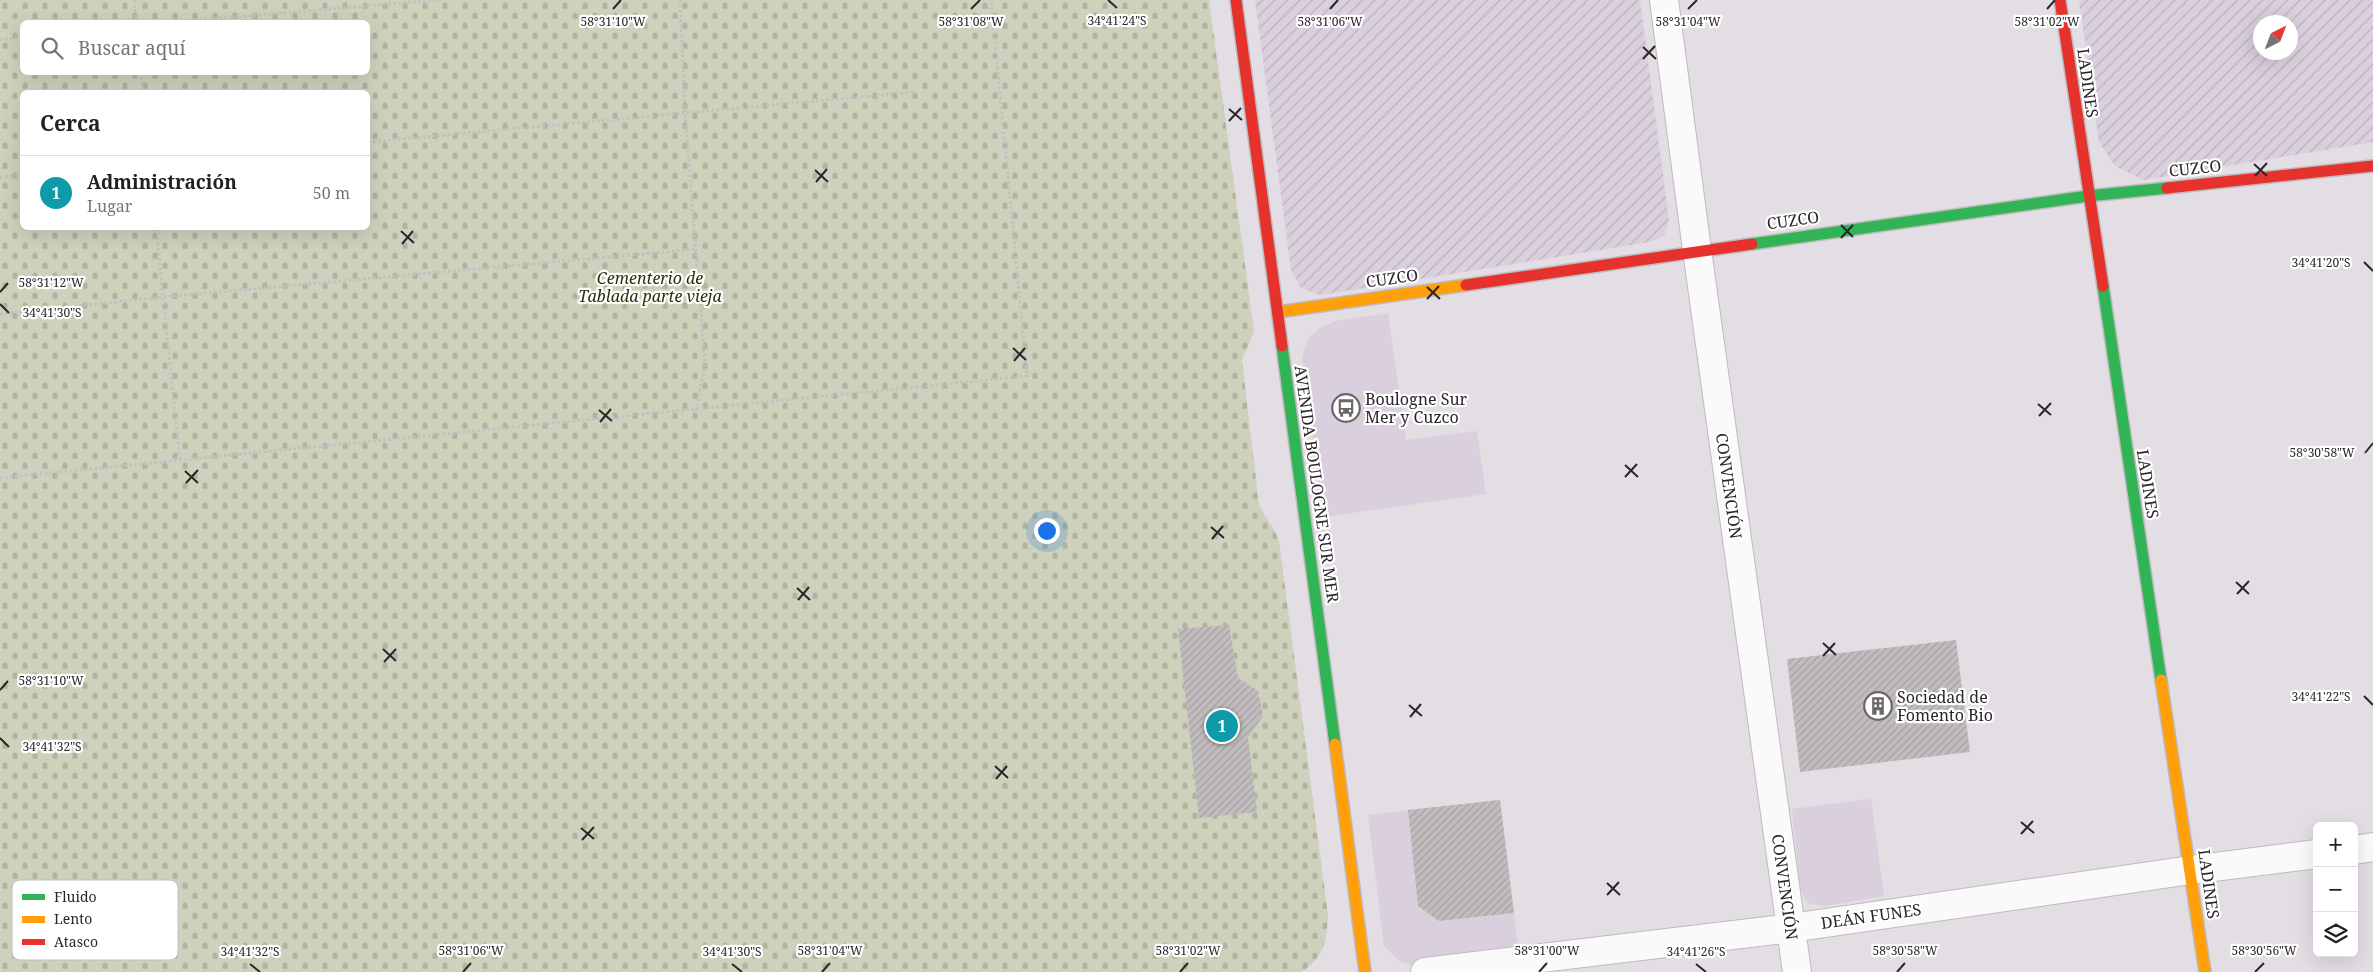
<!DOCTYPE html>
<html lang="es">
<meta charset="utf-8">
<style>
body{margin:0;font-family:"Noto Serif",serif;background:#f2f2f2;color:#202124}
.controls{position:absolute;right:15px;bottom:15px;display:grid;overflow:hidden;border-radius:8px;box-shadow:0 5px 20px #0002}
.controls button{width:45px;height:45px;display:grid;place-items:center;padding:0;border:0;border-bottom:1px solid #e0e0e0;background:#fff;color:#202124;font:25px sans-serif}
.compass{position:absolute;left:2253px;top:15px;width:45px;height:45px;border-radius:50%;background:#fff;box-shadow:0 5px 20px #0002;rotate:42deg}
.you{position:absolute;left:1046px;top:530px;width:18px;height:18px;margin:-12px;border:4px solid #fff;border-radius:50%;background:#1a73e8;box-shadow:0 0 0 8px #1a73e833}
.badge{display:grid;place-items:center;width:32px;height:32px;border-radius:50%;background:#6b666b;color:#fff;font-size:16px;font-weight:700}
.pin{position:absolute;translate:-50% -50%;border:2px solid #fff;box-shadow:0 1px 5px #0006}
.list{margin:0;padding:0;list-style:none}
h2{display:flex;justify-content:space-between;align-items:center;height:65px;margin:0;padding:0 20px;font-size:21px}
h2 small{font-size:16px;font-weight:400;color:#757577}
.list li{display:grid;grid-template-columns:32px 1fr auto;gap:15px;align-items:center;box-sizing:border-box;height:75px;padding:0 20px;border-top:1px solid #e0e0e0}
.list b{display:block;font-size:19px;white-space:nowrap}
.list p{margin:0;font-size:16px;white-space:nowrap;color:#757577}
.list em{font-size:16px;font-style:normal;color:#757577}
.icon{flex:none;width:28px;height:28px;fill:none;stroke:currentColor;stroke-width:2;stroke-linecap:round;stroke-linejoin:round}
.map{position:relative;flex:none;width:2373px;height:972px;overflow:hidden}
.search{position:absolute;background:#fff;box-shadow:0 5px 20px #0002;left:20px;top:20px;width:350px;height:55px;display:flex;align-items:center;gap:12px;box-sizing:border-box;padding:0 18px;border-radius:8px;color:#757577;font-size:19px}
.panel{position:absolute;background:#fff;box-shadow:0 5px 20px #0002;left:20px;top:90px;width:350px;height:140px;border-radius:8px}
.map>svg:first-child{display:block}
.built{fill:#dacfdc}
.industrial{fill:url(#industrial-furrows);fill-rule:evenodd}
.cemetery{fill:url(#cemetery-stones);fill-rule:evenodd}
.building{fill:url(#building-hatch)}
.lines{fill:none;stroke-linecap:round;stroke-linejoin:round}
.street-casing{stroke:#bfbabf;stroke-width:30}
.fast-casing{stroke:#bfbabf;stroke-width:14}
.slow-casing{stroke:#bfbabf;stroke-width:14}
.jam-casing{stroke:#bfbabf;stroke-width:14}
.path{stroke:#c2c0c3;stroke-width:3;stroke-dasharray:2.5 2.5;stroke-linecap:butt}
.street{stroke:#fbfafb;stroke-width:28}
.fast{stroke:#30b455;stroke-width:11}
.slow{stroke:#ff9f0a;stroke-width:11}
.jam{stroke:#e5322d;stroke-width:11}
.ticks{fill:none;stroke:#2a262a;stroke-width:2}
.labels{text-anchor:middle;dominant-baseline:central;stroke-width:4.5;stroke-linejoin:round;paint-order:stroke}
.street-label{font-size:16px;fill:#2a262a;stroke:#fff}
.park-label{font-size:16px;font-style:italic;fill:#273000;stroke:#fff}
.poi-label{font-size:16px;fill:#2a262a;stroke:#fff;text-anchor:start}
.key{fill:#fff;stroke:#bfbebf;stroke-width:1}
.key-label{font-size:14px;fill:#2a262a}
.ticks-label{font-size:12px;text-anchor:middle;fill:#2a262a;stroke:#fff;stroke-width:4.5;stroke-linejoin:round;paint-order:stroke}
</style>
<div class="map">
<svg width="2373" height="972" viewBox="0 0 2373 972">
<defs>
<pattern id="industrial-furrows" width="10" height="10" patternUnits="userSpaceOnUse" patternTransform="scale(1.25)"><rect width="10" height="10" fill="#dacfdc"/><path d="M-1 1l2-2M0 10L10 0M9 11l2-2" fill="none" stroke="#bbb2bd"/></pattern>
<pattern id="cemetery-stones" width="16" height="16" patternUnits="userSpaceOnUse" patternTransform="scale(1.25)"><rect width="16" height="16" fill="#ced1bb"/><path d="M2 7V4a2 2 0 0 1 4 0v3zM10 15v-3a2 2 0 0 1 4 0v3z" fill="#b1b3a1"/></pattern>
<pattern id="building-hatch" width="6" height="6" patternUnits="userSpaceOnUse" patternTransform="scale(1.25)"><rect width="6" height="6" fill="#c1bdbe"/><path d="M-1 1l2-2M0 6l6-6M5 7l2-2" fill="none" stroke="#a6a2a3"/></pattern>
</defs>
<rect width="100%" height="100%" fill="#e3dde4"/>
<g class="built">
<polygon points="1388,313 1406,440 1477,431 1486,494 1324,517 1302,358 1307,341 1318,329 1336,321"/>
<polygon points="1871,799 1884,896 1825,906 1807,903 1800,888 1792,809"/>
<polygon points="1500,800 1519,954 1414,966 1399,961 1384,946 1368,815"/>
</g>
<g class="industrial">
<polygon points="1255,0 1640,0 1669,220 1664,236 1650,242 1321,295 1301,288 1291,270"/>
<path d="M2079,0H2373V142L2144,180L2115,166L2099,142ZM2260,22H2290V52H2260Z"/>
</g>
<path class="cemetery" d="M0,0H1209L1254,331L1242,360L1259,505C1265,518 1274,526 1279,541L1328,915C1327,939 1324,958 1302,972H0ZM22,22H368V72H22ZM22,92H368V228H22Z"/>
<g class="building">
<polygon points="1229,625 1238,678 1258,691 1263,716 1248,737 1257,812 1199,818 1178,629"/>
<polygon points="1956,640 1970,752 1800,772 1787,659"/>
<polygon points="1500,800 1514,913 1439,921 1418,906 1408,810"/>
</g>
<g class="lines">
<defs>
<g id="street">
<polyline points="1664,0 1697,250 1797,972"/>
<polyline points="2354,850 2373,847"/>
<polyline points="1425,972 1791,928 2191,870 2317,854"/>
</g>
<g id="fast">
<polyline points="1752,244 2088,196 2167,188"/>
<polyline points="2103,286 2161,680"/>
<polyline points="1282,346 1335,744"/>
</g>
<g id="slow">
<polyline points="1278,312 1466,285"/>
<polyline points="2161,680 2205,972"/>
<polyline points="1335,744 1365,972"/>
</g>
<g id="jam">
<polyline points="1236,0 1282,346"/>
<polyline points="2060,0 2103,286"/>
<polyline points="2167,188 2373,166"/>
<polyline points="1466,285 1752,244"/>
</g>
</defs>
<use href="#street" class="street-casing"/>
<use href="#fast" class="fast-casing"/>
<use href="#slow" class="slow-casing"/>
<use href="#jam" class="jam-casing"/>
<g class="path">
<polyline points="134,0 136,22"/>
<polyline points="680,0 685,113 705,365 696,411"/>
<polyline points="174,22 439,0"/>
<polyline points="0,40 22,37"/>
<polyline points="141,72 143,92"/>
<polyline points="368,142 914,92"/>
<polyline points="0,177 22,175"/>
<polyline points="156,228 180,461"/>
<polyline points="0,314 163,297 697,249"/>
<polyline points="0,478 1027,376 991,0"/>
</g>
<use href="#street" class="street"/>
<use href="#fast" class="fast"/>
<use href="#slow" class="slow"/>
<use href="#jam" class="jam"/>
</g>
<path class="ticks" d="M1108,0L1117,8M613,9L621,0M971,9L980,0M1330,9L1338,0M1688,9L1697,0M2047,9L2055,0M1643,47L1656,59M1643,59L1655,46M1229,109L1242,120M1229,121L1241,108M2254,164L2267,176M815,170L828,182M2255,176L2267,163M816,182L827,169M1841,225L1853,237M401,231L414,243M1841,238L1853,225M402,244L413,231M2364,262L2373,271M1427,287L1440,299M0,292L8,283M1427,299L1439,286M0,304L9,313M1013,348L1026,360M1014,361L1025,348M2038,404L2051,415M599,410L612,421M2039,416L2051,403M600,422L611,409M2365,453L2373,443M1625,465L1638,477M185,471L198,483M1625,477L1637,464M186,483L198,470M1211,527L1224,538M1212,539L1223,526M2236,582L2249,594M797,588L810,600M2237,594L2249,581M798,600L809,587M1823,643L1836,655M383,649L396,661M1823,656L1835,643M384,662L396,649M0,690L8,681M2364,696L2373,705M1409,705L1422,716M1410,717L1421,704M0,738L9,747M995,766L1008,778M996,779L1007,766M2021,822L2034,833M581,828L594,839M2021,834L2033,821M582,840L594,827M1607,883L1620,895M1607,895L1619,882M250,964L260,972M732,964L742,972M1696,964L1706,972M463,972L471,963M822,972L830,963M1180,972L1188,963M1539,972L1547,963M1897,972L1905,963M2255,972L2264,963"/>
<defs>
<symbol id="bus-ring" viewBox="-11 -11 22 22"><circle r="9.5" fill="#fff" stroke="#6b666b" stroke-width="1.5"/><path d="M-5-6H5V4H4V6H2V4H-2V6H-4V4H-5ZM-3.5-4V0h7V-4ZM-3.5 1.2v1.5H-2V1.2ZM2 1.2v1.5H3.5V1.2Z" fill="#6b666b"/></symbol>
<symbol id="building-ring" viewBox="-11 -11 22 22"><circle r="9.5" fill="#fff" stroke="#6b666b" stroke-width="1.5"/><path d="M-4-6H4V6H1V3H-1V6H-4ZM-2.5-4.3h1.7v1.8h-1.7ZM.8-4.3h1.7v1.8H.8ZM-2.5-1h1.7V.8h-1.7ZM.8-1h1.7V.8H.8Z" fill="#6b666b"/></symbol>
</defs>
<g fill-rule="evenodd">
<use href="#bus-ring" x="1330" y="392" width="32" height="32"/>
<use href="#building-ring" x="1862" y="690" width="32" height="32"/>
</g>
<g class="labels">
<g class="street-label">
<text transform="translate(2088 83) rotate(82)">LADINES</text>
<text transform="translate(2195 168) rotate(-6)">CUZCO</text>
<text transform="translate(1793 220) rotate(-8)">CUZCO</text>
<text transform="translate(1392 278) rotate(-8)">CUZCO</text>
<text transform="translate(1317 484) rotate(82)">AVENIDA BOULOGNE SUR MER</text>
<text transform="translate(2148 484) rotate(81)">LADINES</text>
<text transform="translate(1729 486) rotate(82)">CONVENCIÓN</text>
<text transform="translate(2209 884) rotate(82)">LADINES</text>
<text transform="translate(1785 887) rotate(82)">CONVENCIÓN</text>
<text transform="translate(1871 916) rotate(-8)">DEÁN FUNES</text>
</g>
<g class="park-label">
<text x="650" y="278">Cementerio de<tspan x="650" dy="18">Tablada parte vieja</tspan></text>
</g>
<g class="poi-label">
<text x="1365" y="399">Boulogne Sur<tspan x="1365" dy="18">Mer y Cuzco</tspan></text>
<text x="1897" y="697">Sociedad de<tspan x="1897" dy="18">Fomento Bio</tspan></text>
</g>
</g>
<rect x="12" y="880" width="166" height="80" rx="8" class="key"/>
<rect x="22" y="894" width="23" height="6" fill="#30b455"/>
<rect x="22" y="916" width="23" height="7" fill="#ff9f0a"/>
<rect x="22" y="939" width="23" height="6" fill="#e5322d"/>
<g class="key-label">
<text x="54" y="902">Fluido</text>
<text x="54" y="924">Lento</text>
<text x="54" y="947">Atasco</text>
</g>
<g class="ticks-label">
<text x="1117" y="25">34°41'24"S</text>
<text x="613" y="26">58°31'10"W</text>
<text x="971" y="26">58°31'08"W</text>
<text x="1330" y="26">58°31'06"W</text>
<text x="1688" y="26">58°31'04"W</text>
<text x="2047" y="26">58°31'02"W</text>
<text x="2321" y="267">34°41'20"S</text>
<text x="51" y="287">58°31'12"W</text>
<text x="52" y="317">34°41'30"S</text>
<text x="2322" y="457">58°30'58"W</text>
<text x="51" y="685">58°31'10"W</text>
<text x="2321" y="701">34°41'22"S</text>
<text x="52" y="751">34°41'32"S</text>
<text x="471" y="955">58°31'06"W</text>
<text x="830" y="955">58°31'04"W</text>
<text x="1188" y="955">58°31'02"W</text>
<text x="1547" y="955">58°31'00"W</text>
<text x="1905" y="955">58°30'58"W</text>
<text x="2264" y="955">58°30'56"W</text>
<text x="250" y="956">34°41'32"S</text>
<text x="732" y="956">34°41'30"S</text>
<text x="1696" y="956">34°41'26"S</text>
</g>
</svg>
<div class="controls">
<button>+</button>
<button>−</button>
<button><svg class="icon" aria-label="layers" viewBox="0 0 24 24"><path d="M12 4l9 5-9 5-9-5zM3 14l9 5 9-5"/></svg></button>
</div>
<svg class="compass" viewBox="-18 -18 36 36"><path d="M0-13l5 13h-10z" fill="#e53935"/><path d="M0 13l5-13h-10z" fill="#757577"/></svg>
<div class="you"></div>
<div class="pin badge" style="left:1222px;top:726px;background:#0f9aa8">1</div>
<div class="search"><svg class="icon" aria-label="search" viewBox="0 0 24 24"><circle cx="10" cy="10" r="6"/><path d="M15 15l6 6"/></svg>Buscar aquí</div>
<section class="panel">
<h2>Cerca<small></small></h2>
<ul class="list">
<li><span class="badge" style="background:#0f9aa8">1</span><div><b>Administración</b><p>Lugar</p></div><em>50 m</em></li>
</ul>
</section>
</div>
